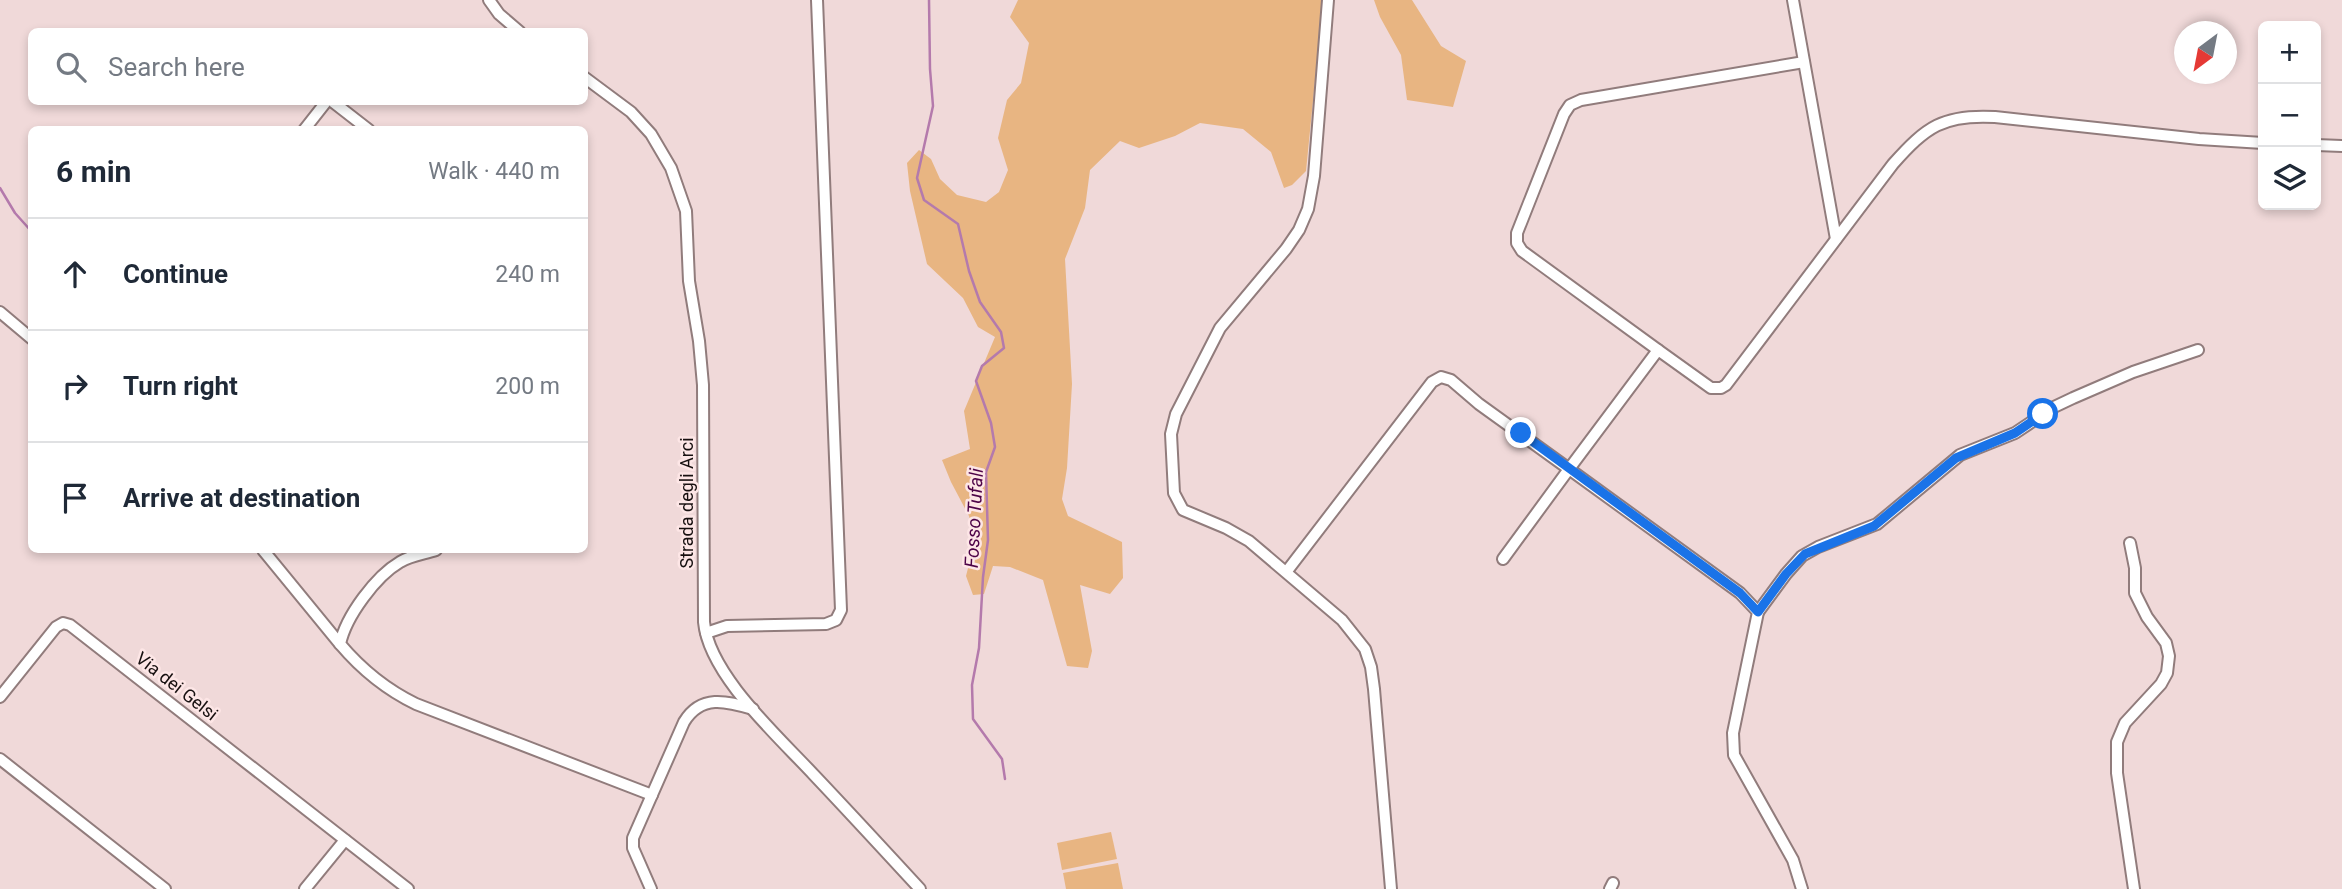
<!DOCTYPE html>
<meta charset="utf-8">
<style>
body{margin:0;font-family:Roboto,sans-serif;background:#f6f6f7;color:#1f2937}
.controls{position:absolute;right:21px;top:21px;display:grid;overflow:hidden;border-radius:10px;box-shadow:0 4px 10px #0003}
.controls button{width:63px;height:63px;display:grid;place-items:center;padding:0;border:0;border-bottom:2px solid #e0e1e3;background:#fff;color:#1f2937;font:35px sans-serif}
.compass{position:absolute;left:2174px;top:21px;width:63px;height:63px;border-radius:50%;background:#fff;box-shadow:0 4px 10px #0003;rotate:212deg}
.stop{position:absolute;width:21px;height:21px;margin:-16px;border:5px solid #1a73e8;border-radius:50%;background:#fff}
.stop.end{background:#1a73e8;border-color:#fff;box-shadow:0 2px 7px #0008}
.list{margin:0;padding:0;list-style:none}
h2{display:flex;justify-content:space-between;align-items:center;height:91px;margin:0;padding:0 28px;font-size:30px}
h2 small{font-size:23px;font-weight:400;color:#747a83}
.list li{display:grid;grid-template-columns:46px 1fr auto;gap:21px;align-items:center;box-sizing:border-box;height:112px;padding:0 28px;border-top:2px solid #e0e1e3}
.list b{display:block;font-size:26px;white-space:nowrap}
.list em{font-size:23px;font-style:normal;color:#747a83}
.icon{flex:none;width:38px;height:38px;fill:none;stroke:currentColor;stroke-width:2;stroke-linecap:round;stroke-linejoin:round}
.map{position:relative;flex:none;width:2342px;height:889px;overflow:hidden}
.search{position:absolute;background:#fff;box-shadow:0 4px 10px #0003;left:28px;top:28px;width:560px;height:77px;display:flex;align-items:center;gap:18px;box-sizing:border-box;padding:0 24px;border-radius:10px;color:#747a83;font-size:26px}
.panel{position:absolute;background:#fff;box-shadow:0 4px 10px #0003;left:28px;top:126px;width:560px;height:427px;border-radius:10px}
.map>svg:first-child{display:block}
.green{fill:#e8b582}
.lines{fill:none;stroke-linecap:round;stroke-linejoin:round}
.stream{stroke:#b47aac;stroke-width:2.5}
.minor-casing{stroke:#917c7c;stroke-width:14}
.minor{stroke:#fff;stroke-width:10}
.route{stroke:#1a73e8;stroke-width:9}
.labels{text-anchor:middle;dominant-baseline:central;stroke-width:5;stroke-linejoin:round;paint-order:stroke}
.street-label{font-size:18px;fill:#171010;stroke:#fde6e6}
.water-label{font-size:19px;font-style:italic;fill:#4d0347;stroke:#fde6e6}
</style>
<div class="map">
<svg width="2342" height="889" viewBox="0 0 2342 889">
<rect width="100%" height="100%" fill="#f0d9d9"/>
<g class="green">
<polygon points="1018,0 1323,0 1306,171 1292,185 1284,188 1271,152 1243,129 1200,123 1175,136 1139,148 1120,141 1090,170 1085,208 1065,259 1072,384 1067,468 1062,499 1068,516 1122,542 1123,578 1110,594 1080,585 1092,651 1088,668 1067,666 1043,580 1010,567 993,566 984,594 973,595 966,576 975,541 969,516 951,482 942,460 970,449 964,411 995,337 978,327 963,298 927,264 910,191 907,163 919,150 931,159 940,179 957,195 986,202 999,192 1008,170 998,138 1007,100 1021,83 1029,43 1010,17"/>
<polygon points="1374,0 1412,0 1441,46 1466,61 1453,107 1407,100 1401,55 1380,17"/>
<polygon points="1111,832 1117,859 1062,870 1057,843"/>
<polygon points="1118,863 1123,889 1066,889 1063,873"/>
</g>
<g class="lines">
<g class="stream">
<polyline points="929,0 930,69 933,106 917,178 924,200 958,224 969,271 980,302 1001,332 1004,348 982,366 976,381 991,423 995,447 986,472 988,540 983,577 979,648 972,685 973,719 1002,759 1005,779"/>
<polyline points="0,188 15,213 32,232"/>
</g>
<defs>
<g id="minor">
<polyline points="489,0 499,14 520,32"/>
<polyline points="1328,0 1314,176 1308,209 1299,230 1286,249 1220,328 1176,414 1171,434 1174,493 1183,510 1226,528 1249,541 1342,620 1365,649 1371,667 1374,689 1391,889"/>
<polyline points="1793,0 1836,239"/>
<path d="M584,77L631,112L651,134L671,168L686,211L689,281L699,341L703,385L704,622C709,675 779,737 814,775C850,813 885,851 920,889"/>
<polyline points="333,102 369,130"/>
<polyline points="304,130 326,102"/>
<polyline points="2316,145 2342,146"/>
<polyline points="0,312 32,339"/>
<polyline points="1658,350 1522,251 1517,243 1517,233 1564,114 1570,105 1581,100 1804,62"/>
<polyline points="2130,543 2135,568 2135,593 2147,617 2166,643 2169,656 2167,673 2161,684 2125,723 2117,742 2117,773 2134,889"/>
<polyline points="263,550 340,644"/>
<path d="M436,550C424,554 411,555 400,562C376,576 346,616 340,644C362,670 385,689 416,704L652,795"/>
<polyline points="1287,571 1432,382 1441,377 1451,380 1479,404 1569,469 1503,559"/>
<polyline points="1758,612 1786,574 1802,556 1818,547 1877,524 1960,455 2015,433 2054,407 2073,398 2133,372 2198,350"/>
<polyline points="706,633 727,626 826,624 836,620 841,610 817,0"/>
<polyline points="0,697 56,627 63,623 70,625 408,889"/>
<polyline points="0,759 165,889"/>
<polyline points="305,889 345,840"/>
<path d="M651,889L633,848V838L684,722C701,694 726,701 753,709"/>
<polyline points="1610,889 1613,883"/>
<path d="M1802,889L1793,860L1734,755L1733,733L1758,612L1740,593L1569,469L1658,350L1711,388H1721L1726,385L1893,164C1926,127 1943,114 1995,117L2199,139L2263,143"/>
</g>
</defs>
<use href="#minor" class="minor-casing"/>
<use href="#minor" class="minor"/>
</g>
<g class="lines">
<polyline class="route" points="1521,433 1740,593 1758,612 1786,574 1805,554 1874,526 1956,458 2015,433 2043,414"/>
</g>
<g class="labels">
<g class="street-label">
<text transform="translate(686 503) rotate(-90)">Strada degli Arci</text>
<text transform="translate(177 686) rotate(38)">Via dei Gelsi</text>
</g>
<g class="water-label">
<text transform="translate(974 518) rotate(-87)">Fosso Tufali</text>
</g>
</g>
</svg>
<div class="controls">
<button>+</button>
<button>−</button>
<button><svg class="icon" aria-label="layers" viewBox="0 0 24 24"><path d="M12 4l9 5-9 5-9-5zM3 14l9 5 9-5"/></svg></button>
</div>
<svg class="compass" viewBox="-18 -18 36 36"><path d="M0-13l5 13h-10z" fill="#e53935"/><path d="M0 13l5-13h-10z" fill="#747a83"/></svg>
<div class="stop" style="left:2043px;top:414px"></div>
<div class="stop end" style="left:1521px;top:433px"></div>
<div class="search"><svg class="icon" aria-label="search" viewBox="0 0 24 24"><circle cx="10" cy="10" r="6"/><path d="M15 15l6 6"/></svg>Search here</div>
<section class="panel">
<h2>6 min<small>Walk · 440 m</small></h2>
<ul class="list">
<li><svg class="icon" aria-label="ahead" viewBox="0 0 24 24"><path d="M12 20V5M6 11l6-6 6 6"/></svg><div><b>Continue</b></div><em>240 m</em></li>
<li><svg class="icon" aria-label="right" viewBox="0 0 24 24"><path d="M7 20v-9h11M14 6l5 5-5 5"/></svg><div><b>Turn right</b></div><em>200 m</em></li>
<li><svg class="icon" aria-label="arrive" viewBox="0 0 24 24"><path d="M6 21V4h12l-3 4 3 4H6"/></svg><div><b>Arrive at destination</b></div></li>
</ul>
</section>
</div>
